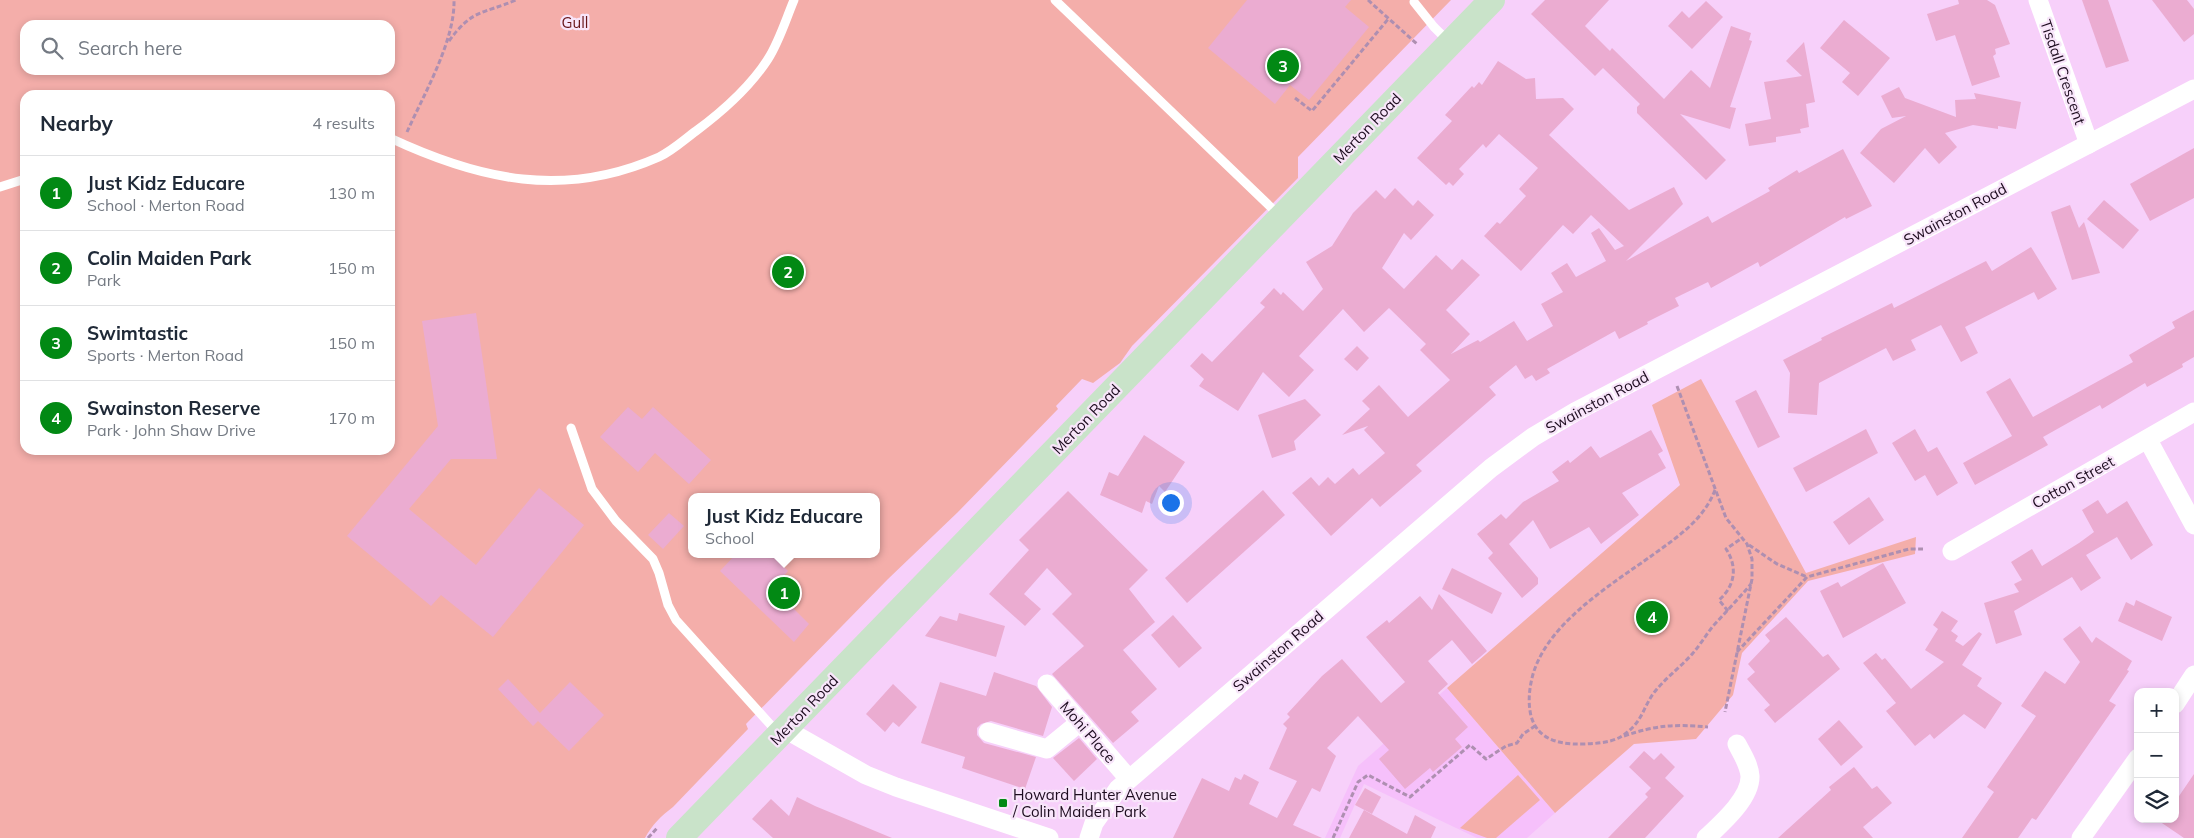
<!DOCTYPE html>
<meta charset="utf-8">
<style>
body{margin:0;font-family:Mulish,sans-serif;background:#f6f6f7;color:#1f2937}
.controls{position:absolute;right:15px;bottom:15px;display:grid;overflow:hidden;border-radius:10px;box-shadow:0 2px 8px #0003}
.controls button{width:45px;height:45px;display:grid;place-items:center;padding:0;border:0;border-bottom:1px solid #e0e1e3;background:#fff;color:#1f2937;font:25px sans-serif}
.you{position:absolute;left:1170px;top:502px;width:18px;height:18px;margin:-12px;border:4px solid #fff;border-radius:50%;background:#1a73e8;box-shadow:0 0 0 8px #1a73e833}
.badge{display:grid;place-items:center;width:32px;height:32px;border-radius:50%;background:#028914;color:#fff;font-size:16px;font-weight:700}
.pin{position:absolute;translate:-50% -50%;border:2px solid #fff;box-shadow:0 1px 5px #0006}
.popup{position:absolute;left:688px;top:493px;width:192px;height:65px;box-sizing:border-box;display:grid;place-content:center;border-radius:10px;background:#fff;filter:drop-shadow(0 1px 4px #0005);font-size:16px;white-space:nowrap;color:#747a83}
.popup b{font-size:19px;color:#1f2937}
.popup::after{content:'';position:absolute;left:50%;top:100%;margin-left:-10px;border:10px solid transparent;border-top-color:#fff}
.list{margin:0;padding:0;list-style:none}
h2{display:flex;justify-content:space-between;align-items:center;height:65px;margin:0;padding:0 20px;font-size:21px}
h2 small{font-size:16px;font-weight:400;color:#747a83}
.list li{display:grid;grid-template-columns:32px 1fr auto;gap:15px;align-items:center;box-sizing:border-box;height:75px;padding:0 20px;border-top:1px solid #e0e1e3}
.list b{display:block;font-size:19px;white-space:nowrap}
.list p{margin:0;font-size:16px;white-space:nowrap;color:#747a83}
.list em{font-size:16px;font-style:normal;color:#747a83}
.icon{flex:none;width:28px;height:28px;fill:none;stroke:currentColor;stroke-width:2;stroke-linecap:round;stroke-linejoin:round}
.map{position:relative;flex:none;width:2194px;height:838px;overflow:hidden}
.search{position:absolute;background:#fff;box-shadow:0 2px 8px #0003;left:20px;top:20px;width:375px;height:55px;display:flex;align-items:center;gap:12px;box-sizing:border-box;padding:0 18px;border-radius:15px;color:#747a83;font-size:19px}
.panel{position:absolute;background:#fff;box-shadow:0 2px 8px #0003;left:20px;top:90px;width:375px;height:365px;border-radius:15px}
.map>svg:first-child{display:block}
.built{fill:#f6c0fb}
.green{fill:#f4aeaa;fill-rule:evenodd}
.building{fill:#ebacd1}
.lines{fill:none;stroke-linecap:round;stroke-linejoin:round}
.path{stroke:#ae8fb1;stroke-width:3;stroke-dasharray:5 2.5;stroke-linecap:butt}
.lane{stroke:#fff;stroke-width:9}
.street{stroke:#fff;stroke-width:19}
.secondary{stroke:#c9e3c9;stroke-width:26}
.poi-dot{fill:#028914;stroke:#f8e5fa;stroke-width:2}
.labels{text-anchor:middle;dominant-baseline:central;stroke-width:4.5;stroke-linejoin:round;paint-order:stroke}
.park-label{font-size:15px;fill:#671519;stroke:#f8e5fa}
.street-label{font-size:15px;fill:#1d0c1f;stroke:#f8e5fa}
.poi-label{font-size:15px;fill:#1d0c1f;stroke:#f8e5fa;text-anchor:start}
</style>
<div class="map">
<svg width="2194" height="838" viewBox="0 0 2194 838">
<rect width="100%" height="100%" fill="#f7d0fa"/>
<polygon class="built" points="1447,688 1555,813 1527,838 1477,838 1364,784 1340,838 1325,838 1358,766"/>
<g class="green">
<path d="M0,0H1451L1298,157V178L1132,346L1120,363L1093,383L1082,379L1056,406L1058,409L958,512L888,579L746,724L748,729L673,807C661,816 652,825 645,838H0ZM25,25H390V70H25ZM25,95H390V450H25ZM692,497H876V554H692Z"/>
<polygon points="1701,379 1806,573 1916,537 1915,554 1808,581 1742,653 1733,695 1696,739 1634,744 1555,813 1447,688 1680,485 1652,405"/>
<polygon points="1518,775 1540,800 1496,838 1487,838 1460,828"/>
</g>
<g class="building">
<polygon points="1247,0 1351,0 1345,7 1369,27 1309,100 1290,85 1275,104 1208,48"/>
<polygon points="1545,0 1609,0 1585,26 1610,51 1612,48 1664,99 1691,70 1710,88 1731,26 1751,33 1749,40 1752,41 1730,107 1736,108 1730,129 1680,114 1726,160 1706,180 1637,113 1637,107 1640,104 1603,68 1595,76 1531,14"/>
<polygon points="1958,0 1987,0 1995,5 2010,44 1995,49 1996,54 1993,56 2000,77 1972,86 1955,35 1936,41 1927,14 1959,4"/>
<polygon points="2082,0 2108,0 2129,61 2106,68"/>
<polygon points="2152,0 2187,0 2194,9 2194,34 2184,42"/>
<polygon points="1706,1 1723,17 1692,49 1668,26 1682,11 1689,18"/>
<polygon points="1844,20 1890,58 1858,96 1842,82 1850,73 1820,48"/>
<polygon points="1804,42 1815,102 1806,104 1809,127 1800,129 1801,133 1776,137 1776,142 1749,146 1745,124 1771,119 1764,82 1802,76 1786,61"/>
<polygon points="1498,61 1526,79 1535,78 1536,99 1563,98 1574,109 1549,135 1629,210 1674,187 1683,204 1626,261 1708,216 1712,223 1770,191 1768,188 1797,170 1799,173 1843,149 1872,206 1846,219 1845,217 1760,267 1758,262 1711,288 1708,282 1675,298 1679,306 1647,322 1648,324 1619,339 1615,331 1547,369 1550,373 1536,381 1532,375 1525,379 1516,365 1489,387 1496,395 1416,465 1422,471 1380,507 1372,498 1331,536 1292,493 1311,477 1319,486 1328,477 1335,484 1353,468 1359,475 1385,453 1364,430 1368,426 1342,435 1370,409 1362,401 1379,385 1408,417 1450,380 1420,350 1426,344 1389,308 1364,332 1343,309 1299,356 1314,370 1289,397 1263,372 1238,411 1199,386 1204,379 1190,366 1202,353 1212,362 1265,307 1260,303 1274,288 1281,295 1283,292 1303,311 1323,289 1306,262 1332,246 1353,213 1376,190 1385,199 1395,188 1413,206 1418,200 1434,215 1411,240 1404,233 1382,268 1404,289 1436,255 1452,270 1462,259 1480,275 1446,310 1470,334 1451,354 1478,340 1480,342 1514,321 1527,341 1553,326 1541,304 1563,292 1551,273 1567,263 1576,277 1606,261 1591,233 1599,228 1615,250 1624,246 1591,215 1573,234 1563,225 1521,271 1484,236 1497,222 1500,224 1526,196 1519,189 1538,168 1499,134 1486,148 1483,144 1459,169 1464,174 1453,186 1449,182 1446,185 1417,158 1452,121 1445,115 1472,86 1474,88 1479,82 1482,85"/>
<polygon points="1899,87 1905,98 1956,117 1955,100 1976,99 1974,93 2021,102 2016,129 1998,126 1998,129 1973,125 1945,133 1957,147 1939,164 1925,148 1894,183 1860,153 1881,129 1906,116 1892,118 1881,96"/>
<polygon points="2194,148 2194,198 2150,221 2130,184"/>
<polygon points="2104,200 2139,230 2123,249 2087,219"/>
<polygon points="2070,205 2079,228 2084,222 2100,273 2072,280 2051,212"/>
<polygon points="2031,247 2057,289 2038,300 2034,292 1965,327 1978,353 1961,362 1941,325 1911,340 1916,350 1893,361 1886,348 1819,383 1817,415 1788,413 1790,373 1783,360 1822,340 1821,338 1892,303 1894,308 1986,261 1992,271"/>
<polygon points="2194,310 2194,357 2182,364 2183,367 2147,387 2145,383 2102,409 2100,405 2043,437 2048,445 1975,485 1963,463 2012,436 1986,392 2010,378 2033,417 2133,362 2129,355 2175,328 2172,322"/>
<polygon points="476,313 497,459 451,459 409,509 476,565 539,488 584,525 493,637 441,595 431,606 347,536 438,426 422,321"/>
<polygon points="1357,346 1369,358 1357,371 1344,359"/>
<polygon points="1756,390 1780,437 1758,448 1735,401"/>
<polygon points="1305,399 1321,415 1294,441 1296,450 1272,458 1258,415"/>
<polygon points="628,407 642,419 653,407 711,460 689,484 655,453 638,472 600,437"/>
<polygon points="1866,429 1878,453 1806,492 1793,468"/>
<polygon points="1915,429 1928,452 1937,447 1958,483 1937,496 1925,475 1915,481 1892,443"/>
<polygon points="1651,430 1663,451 1658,454 1666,468 1622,493 1639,515 1601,544 1589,527 1550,549 1533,520 1509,544 1538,578 1538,584 1522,598 1488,558 1493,553 1477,534 1501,514 1506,519 1523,502 1559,481 1552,472 1568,460 1570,463 1591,446 1600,458"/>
<polygon points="1144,435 1185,462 1165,492 1159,486 1152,504 1146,501 1142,513 1100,495 1109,472 1118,476"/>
<polygon points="1263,490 1285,515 1187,603 1165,578"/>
<polygon points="1068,491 1148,570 1129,589 1155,622 1123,650 1157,689 1131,712 1139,721 1113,743 1052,674 1084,646 1052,614 1072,594 1047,568 1024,594 1041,609 1025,626 989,594 1029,550 1019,540"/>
<polygon points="1869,497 1884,520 1849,545 1833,522"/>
<polygon points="2098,500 2107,514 2127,501 2153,545 2131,560 2117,537 2086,555 2101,578 2081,591 2072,577 2014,611 2022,635 1996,644 1984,603 2019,592 2014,584 2022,580 2011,562 2032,549 2042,566 2079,543 2094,532 2082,510"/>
<polygon points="669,513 684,526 663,549 648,535"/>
<polygon points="736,554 771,554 788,571 773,588 809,624 794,642 720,571"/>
<polygon points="1883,563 1906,603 1843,638 1820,591 1838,582 1841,587"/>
<polygon points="1452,568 1502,593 1492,614 1442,589"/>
<polygon points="1439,594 1487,651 1472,664 1452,640 1428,661 1448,684 1438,693 1468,727 1455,739 1462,747 1433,772 1430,768 1405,789 1379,759 1389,750 1358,716 1327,748 1336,756 1320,792 1312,788 1293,825 1322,838 1173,838 1202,778 1229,791 1235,777 1241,780 1244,774 1259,782 1249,804 1277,818 1297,781 1269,769 1287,728 1283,724 1290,717 1287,714 1322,676 1342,659 1381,703 1405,682 1366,637 1387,620 1389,623 1420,596 1432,610"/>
<polygon points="2136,600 2172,617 2162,641 2118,621 2126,602 2134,606"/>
<polygon points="1942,611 1958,621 1951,631 1958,636 1955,641 1963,646 1979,632 1982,634 1962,665 1982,678 1977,686 2002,703 1985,729 1964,714 1934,739 1930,734 1915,746 1886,711 1896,703 1863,663 1876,653 1882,660 1885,658 1911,689 1944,662 1925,650 1938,629 1933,625"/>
<polygon points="959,613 1005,626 996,657 925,636 940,616 957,621"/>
<polygon points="1173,615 1202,648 1179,668 1151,635"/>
<polygon points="1786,617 1823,657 1828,654 1840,669 1775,723 1764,710 1770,705 1747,679 1755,672 1748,664 1770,641 1765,635"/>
<polygon points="2080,626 2092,643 2096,637 2132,661 2127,670 2129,671 2109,701 2116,705 2036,820 2032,818 2018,838 1962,838 1994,792 1987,787 2036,716 2021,706 2045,671 2065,684 2080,662 2063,639"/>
<polygon points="994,672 1036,686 1052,707 1043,736 991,721 981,724 977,728 977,735 984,743 1036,757 1025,789 962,768 965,757 921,743 940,682 986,696"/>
<polygon points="508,679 540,713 570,682 604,715 569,751 538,721 533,726 498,689"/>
<polygon points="893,684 917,707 899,727 893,722 885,732 866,714"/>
<polygon points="1839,720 1863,747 1841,766 1818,739"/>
<polygon points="1079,738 1097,759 1074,781 1053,758"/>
<polygon points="1644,751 1654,760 1661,753 1675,767 1665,778 1684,796 1645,838 1608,838 1648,797 1645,794 1651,788 1629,767"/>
<polygon points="1854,767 1872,789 1877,786 1892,803 1863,827 1873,838 1778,838 1831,790 1829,787"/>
<polygon points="2194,774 2194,838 2184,838 2156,819 2175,819 2175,802"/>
<polygon points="1365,788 1381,797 1372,814 1355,805"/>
<polygon points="797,797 815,806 892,838 773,838 752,819 771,799 789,816"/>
<polygon points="1364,810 1407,834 1415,815 1436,827 1431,838 1349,838"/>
</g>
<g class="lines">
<g class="path">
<polyline points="1368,0 1417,44"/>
<path d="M449,41C472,9 483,14 516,0"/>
<polyline points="1295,98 1312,111 1389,18"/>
<path d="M407,132C424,94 455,41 454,0"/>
<polyline points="1677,386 1726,518 1747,544 1752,559 1752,579 1725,712"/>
<path d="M1715,490C1704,519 1679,536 1654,554C1611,585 1545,624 1532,678C1529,691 1528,703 1531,716C1537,737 1554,743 1574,744C1589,744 1610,744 1622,736C1642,723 1642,710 1653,694C1664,679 1681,667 1693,653C1700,645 1706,635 1713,626C1726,612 1739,598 1751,584"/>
<polyline points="1749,545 1777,564 1807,577"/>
<path d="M1728,611L1719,600C1735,586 1738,567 1726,549L1742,538"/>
<polyline points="1737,652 1807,577 1909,549 1923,549"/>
<path d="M1624,736C1657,725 1674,724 1708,727"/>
<polyline points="648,838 658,827"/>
<polyline points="1333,838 1358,782 1368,775 1410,797 1470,745 1486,759 1506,746 1517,743 1523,734 1535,726"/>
</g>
<g class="lane">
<polyline points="1055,0 1280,216"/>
<polyline points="1414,2 1434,27 1449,42"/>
<path d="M390,138C480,180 564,199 659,157C672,151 685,139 696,131C723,111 750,87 768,59C779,42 786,19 794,0"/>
<polyline points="0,187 25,179"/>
<polyline points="571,428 592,489 616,521 653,559 659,573 668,605 676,620 778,733"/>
</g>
<g class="street">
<polyline points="2038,0 2089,144"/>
<polyline points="2148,440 2194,525"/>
<polyline points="1952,551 2194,412"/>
<polyline points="1047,684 1129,779"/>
<polyline points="2175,704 2194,675"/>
<polyline points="785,729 866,775 896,787 1049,838"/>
<polyline points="988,732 1047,749 1080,722"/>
<polyline points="1089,838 1094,823 1118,789 1491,468 1533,437 1575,412 2194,89"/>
<path d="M1706,838C1721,824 1751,798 1750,776C1749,764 1742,754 1737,744"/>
<polyline points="2081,838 2138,758"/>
</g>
<polyline class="secondary" points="679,838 1492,0"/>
</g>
<rect class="poi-dot" x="998" y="798" width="10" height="10" rx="2.5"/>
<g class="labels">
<g class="park-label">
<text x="575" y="22">Gull</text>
</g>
<g class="street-label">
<text transform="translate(2063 72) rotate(71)">Tisdall Crescent</text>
<text transform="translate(1367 128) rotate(-46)">Merton Road</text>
<text transform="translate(1955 214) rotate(-28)">Swainston Road</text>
<text transform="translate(1597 402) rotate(-28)">Swainston Road</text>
<text transform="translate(1086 419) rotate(-46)">Merton Road</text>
<text transform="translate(2073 482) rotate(-29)">Cotton Street</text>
<text transform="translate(1278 651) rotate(-41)">Swainston Road</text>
<text transform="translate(804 710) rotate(-46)">Merton Road</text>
<text transform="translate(1088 732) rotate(49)">Mohi Place</text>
</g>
<g class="poi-label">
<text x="1013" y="794">Howard Hunter Avenue<tspan x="1013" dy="17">/ Colin Maiden Park</tspan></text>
</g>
</g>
</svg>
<div class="controls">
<button>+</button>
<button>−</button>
<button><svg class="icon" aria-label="layers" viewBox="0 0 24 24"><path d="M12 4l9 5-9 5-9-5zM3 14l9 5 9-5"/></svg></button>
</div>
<div class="you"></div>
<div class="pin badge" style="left:784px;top:593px">1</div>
<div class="popup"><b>Just Kidz Educare</b>School</div>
<div class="pin badge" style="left:788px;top:272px">2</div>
<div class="pin badge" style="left:1283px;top:66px">3</div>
<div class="pin badge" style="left:1652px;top:617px">4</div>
<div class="search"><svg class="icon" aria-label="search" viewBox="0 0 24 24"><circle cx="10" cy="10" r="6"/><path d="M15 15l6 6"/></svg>Search here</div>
<section class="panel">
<h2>Nearby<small>4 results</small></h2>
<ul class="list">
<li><span class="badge">1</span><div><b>Just Kidz Educare</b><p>School · Merton Road</p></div><em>130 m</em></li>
<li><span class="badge">2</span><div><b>Colin Maiden Park</b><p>Park</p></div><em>150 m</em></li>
<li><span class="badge">3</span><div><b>Swimtastic</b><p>Sports · Merton Road</p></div><em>150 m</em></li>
<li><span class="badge">4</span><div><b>Swainston Reserve</b><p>Park · John Shaw Drive</p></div><em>170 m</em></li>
</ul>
</section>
</div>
